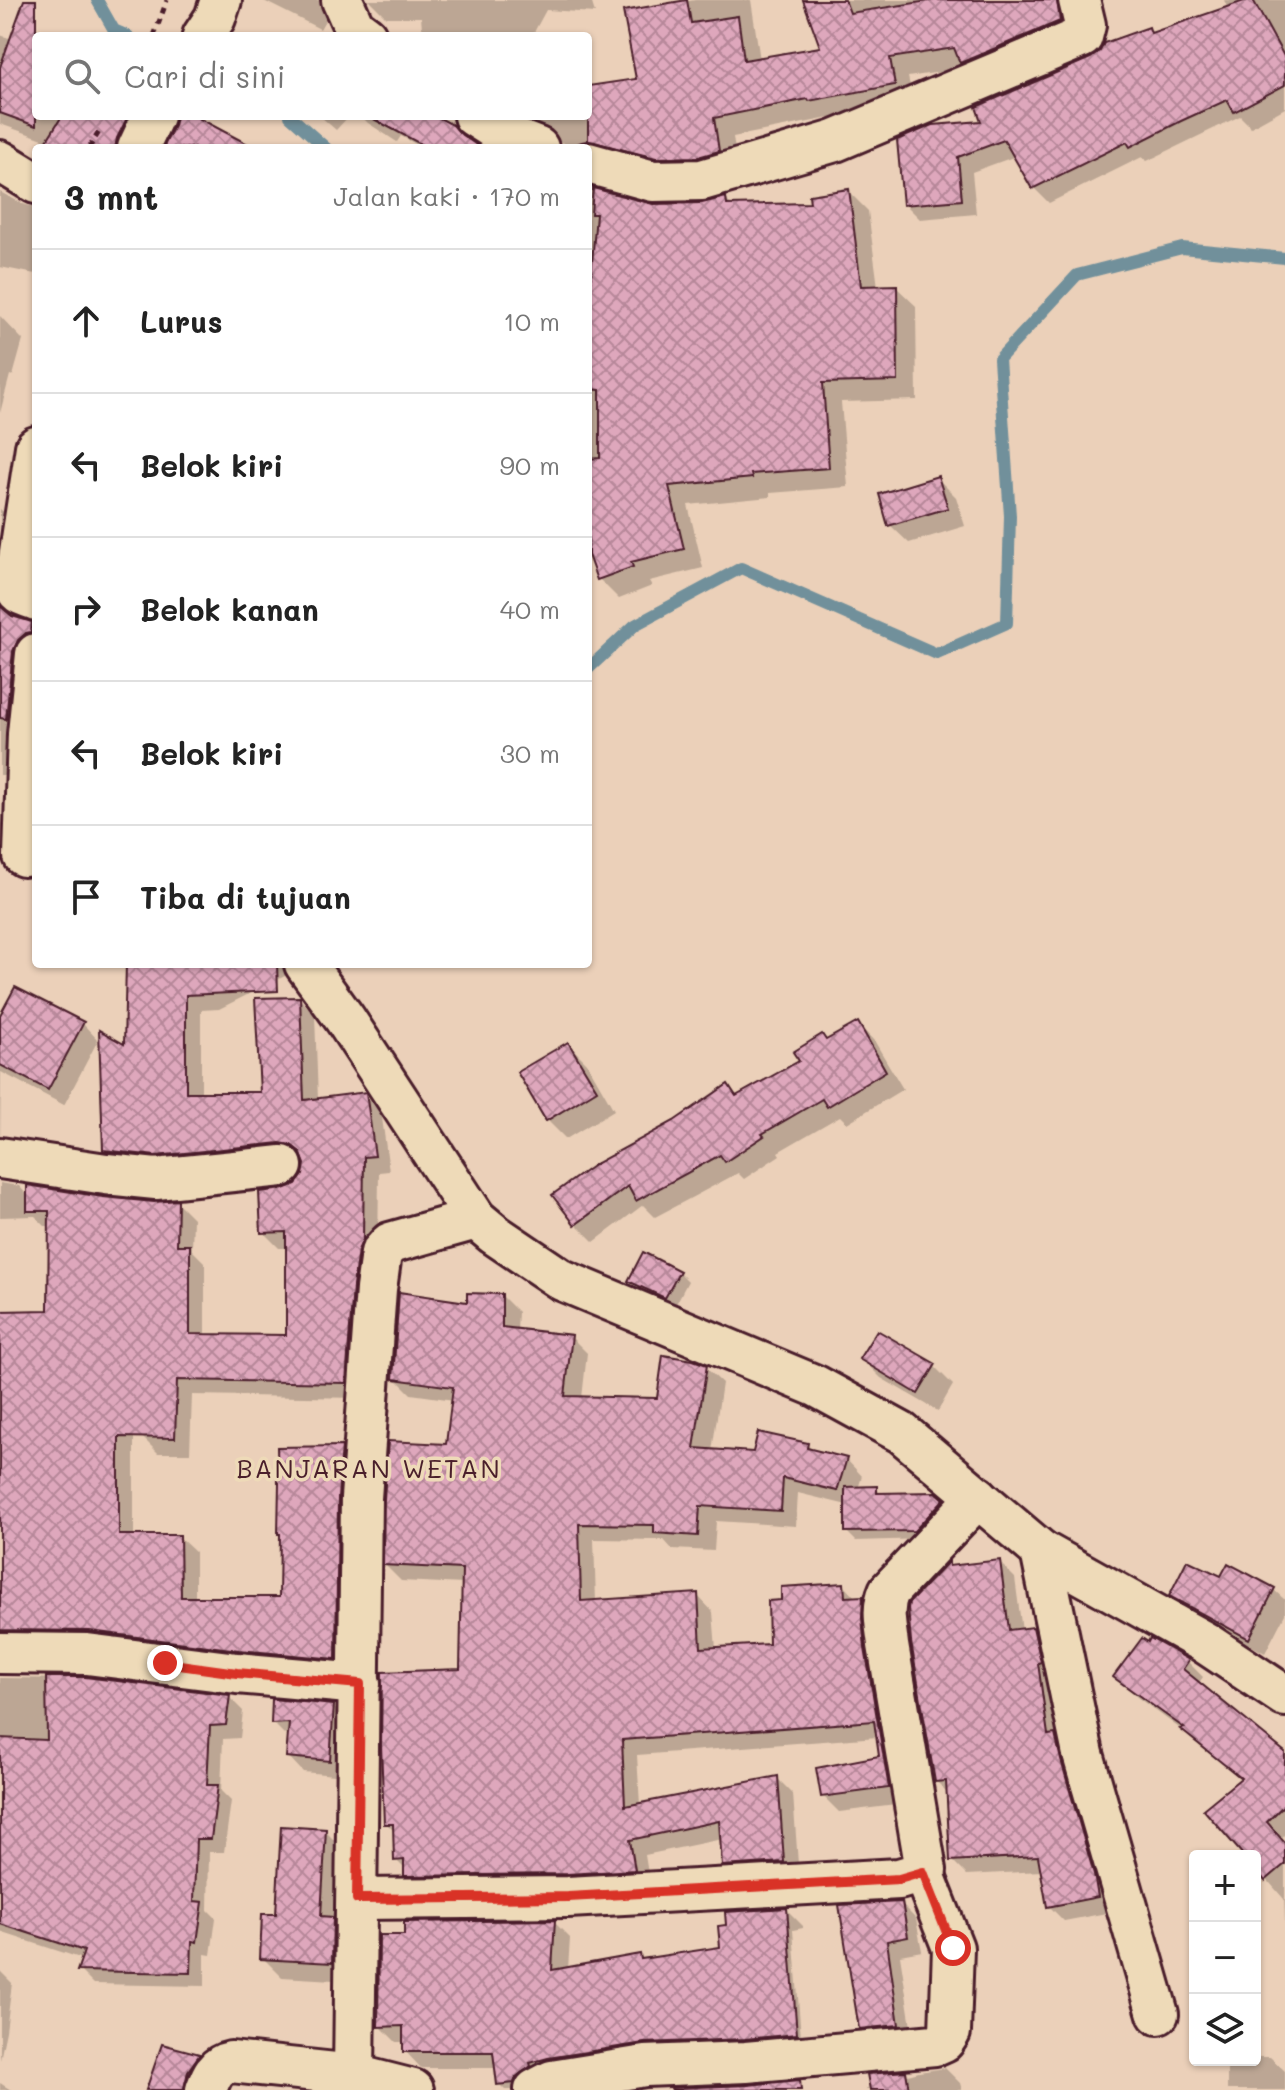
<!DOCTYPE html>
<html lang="id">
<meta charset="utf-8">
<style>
body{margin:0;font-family:Mali,sans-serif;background:#f2f2f2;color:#222}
.controls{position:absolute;right:24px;bottom:24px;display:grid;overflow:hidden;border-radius:8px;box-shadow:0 2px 6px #0004}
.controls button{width:72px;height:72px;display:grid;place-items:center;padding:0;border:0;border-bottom:2px solid #e0e0e0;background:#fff;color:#222;font:40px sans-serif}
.stop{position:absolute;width:24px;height:24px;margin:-18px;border:6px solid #d93025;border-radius:50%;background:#fff}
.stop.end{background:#d93025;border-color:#fff;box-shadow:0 2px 8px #0008}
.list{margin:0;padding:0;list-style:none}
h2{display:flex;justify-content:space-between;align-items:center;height:104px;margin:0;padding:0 32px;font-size:34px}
h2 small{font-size:26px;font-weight:400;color:#767676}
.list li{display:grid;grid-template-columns:52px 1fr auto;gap:24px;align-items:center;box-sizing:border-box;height:144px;padding:0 32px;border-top:2px solid #e0e0e0}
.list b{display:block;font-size:30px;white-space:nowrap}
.list em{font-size:26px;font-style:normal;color:#767676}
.icon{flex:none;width:44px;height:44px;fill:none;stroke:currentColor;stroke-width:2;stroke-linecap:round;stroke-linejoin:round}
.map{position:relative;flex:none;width:1285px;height:2090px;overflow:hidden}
.search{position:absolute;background:#fff;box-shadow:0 2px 6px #0004;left:32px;top:32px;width:560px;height:88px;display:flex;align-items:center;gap:20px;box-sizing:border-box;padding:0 28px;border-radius:8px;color:#767676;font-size:30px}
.panel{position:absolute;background:#fff;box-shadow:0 2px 6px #0004;left:32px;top:144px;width:560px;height:824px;border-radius:8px}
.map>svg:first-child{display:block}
.shadow{fill:#0003}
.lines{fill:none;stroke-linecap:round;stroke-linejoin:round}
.stream{stroke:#71909b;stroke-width:12}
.building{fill:url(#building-cross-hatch);stroke:#4a1f2b;stroke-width:2}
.minor-casing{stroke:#4a1f2b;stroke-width:46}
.path{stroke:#4a1f2b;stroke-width:5;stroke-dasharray:6 6;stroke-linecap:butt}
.minor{stroke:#eedab8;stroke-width:40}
.route{stroke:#d93025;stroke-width:10}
.labels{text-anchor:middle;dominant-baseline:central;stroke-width:7;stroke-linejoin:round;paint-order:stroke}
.quarter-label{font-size:26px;letter-spacing:2px;fill:#4a1f2b;stroke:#eedab8}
</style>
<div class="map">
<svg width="1285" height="2090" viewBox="0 0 1285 2090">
<defs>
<pattern id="building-cross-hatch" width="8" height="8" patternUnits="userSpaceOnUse" patternTransform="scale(2)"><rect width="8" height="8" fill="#dea7bc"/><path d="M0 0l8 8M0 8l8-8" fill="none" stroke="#b68799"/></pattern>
</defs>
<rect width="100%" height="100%" fill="#ebd0b9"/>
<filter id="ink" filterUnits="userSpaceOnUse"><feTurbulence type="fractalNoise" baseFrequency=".0125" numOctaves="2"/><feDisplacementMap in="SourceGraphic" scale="16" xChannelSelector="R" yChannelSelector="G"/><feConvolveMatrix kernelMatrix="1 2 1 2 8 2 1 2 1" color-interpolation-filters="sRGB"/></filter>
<g filter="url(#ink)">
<g class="shadow">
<polygon points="262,0 343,0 335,17 327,17 320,29"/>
<polygon points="369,0 591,0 595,13 546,10 533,34 512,36 430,36 422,28 421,17 386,17"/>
<polygon points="695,0 751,0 760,60 822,49 805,0 1075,0 1075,26 967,68 908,77 914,104 830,119 829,118 733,137 738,170 719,176 588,148 562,148 563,143 550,138 530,118 530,116 588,116 588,89 639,81 626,12"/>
<polygon points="1224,0 1285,0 1285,108 1251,127 1240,116 1147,161 1142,157 1049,203 1034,188 1016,156 972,172 976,214 920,219 905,204 984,123 1092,60 1148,30 1154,35 1228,9"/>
<polygon points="18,22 58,36 36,36 36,116 136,116 139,148 44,148 49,141 0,124 0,35 12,39"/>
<polygon points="320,116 349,116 336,130"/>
<polygon points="361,116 422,116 468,148 423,148 401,136 397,142 368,123"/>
<polygon points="588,189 647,205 703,205 725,199 733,207 812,205 848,191 868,211 878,287 896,287 916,306 917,400 841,402 848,487 770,493 770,497 688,505 703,568 649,581 652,586 619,599 599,579 590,555 588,560"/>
<polygon points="0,192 23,204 36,208 35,274 0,267"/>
<polygon points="0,316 23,340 13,376 10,375 0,413"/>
<polygon points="937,478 956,497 965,526 909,543 890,525"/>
<polygon points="0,509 18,525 7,598 9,613 11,617 36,625 36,653 19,775 0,775"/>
<polygon points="126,964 305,964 301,968 219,1009 201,1010 201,1094 262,1094 300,999 315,1015 318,1100 365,1095 381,1110 389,1171 379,1172 378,1256 361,1398 192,1395 190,1453 158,1453 142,1437 0,1383 0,1313 50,1312 51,1226 45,1226 35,1216 0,1217 0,1183 19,1186 29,1197 154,1204 177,1202 193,1218 192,1250 205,1263 205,1336 288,1337 288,1248 279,1248 263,1232 285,1191 296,1187 305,1175 305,1159 297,1158 121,1165 105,1149 126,1047"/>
<polygon points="0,1019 83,1024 98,1040 64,1105 1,1072 0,1157"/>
<polygon points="858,1024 875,1042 903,1089 847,1123 840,1116 778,1152 780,1155 744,1179 738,1173 655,1217 643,1205 594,1242 576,1224 555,1196 676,1122 728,1087 738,1097 801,1062 827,1042"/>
<polygon points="568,1044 587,1063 614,1110 566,1139 547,1120"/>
<polygon points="679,1272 688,1281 675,1306 639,1289 630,1280"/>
<polygon points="502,1296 518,1312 517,1331 571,1337 587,1353 582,1398 659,1400 705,1367 722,1383 712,1451 755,1454 807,1445 814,1451 846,1459 862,1476 858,1489 876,1488 882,1495 935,1494 952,1509 924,1539 856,1541 847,1532 847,1505 798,1493 796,1526 716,1521 714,1551 672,1549 664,1540 594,1539 596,1602 697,1595 713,1612 716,1649 771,1646 783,1602 844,1585 857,1599 863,1598 879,1615 904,1804 839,1812 823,1796 881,1757 878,1737 637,1755 640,1805 777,1778 793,1794 799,1878 740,1881 724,1865 722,1839 645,1855 650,1886 422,1891 406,1875 406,1870 396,1860 395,1832 386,1823 462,1671 464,1584 401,1581 385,1565 447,1447 454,1400 411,1394 395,1378 469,1305"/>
<polygon points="862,1359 934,1366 953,1385 938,1411 881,1378"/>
<polygon points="0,1426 134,1436 134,1537 179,1537 195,1552 195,1599 281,1599 341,1448 356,1464 351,1673 0,1652"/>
<polygon points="999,1562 1015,1578 1022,1631 1033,1629 1048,1645 1112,1912 1064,1921 1049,1906 1042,1871 967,1875 952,1860 948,1793 936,1781 911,1605 949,1564 953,1568"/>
<polygon points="1222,1578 1274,1590 1285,1600 1285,1614 1265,1653 1188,1612 1172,1596"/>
<polygon points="1188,1662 1203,1677 1198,1684 1282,1753 1285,1750 1285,1834 1281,1839 1285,1843 1285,1926 1284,1899 1255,1866 1255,1856 1246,1856 1242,1779 1186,1733 1137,1697 1121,1681"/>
<polygon points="0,1678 85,1679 229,1697 243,1711 240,1738 223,1739 221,1791 231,1801 224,1852 209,1852 208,1910 216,1918 211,1955 205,1954 205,1986 93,1984 79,1970 83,1959 0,1932"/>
<polygon points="333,1707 349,1722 345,1776 303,1772 288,1756 290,1740 273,1723"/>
<polygon points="325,1831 344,1850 351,1981 282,1977 263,1958 278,1917"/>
<polygon points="901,1904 916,1919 922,1951 900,1955 913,2039 876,2043 861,2028 841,1907"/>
<polygon points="787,1910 803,1926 803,1928 793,1930 802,2051 536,2090 505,2090 499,2084 497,2068 421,2068 405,2051 405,2042 396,2042 380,2026 406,1937 554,1922 570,1938 568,1969 639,1956 644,1961 722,1949"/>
<polygon points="0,1971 12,1983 6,2031 0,2060"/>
<polygon points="199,2055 217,2074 207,2090 153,2090"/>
<polygon points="1255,2057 1270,2057 1285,2071 1285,2090 1227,2090 1227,2060 1255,2060"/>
<polygon points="945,2068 960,2083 962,2090 865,2090 905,2073 908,2075 919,2072"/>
<polygon points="0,2083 11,2090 0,2090"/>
</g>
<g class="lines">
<g class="stream">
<polyline points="97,0 114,30 128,36"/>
<polyline points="290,116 326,148"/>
<polyline points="588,669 635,625 741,568 937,654 1007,623 1010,516 999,359 1077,275 1182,248 1285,258"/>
</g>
</g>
<g class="building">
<polygon points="24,0 36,0 36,126 0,113 0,67"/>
<polygon points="687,0 691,23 738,16 744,60 820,47 803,0 845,0 850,13 935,0 1057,0 1060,21 960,63 954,48 890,58 895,85 809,101 808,99 714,118 719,151 698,157 656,158 588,141 588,86 636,79 623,11"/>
<polygon points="1247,0 1253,0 1285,58 1285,85 1234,112 1227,100 1181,121 1130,147 1127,142 1032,189 1004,140 958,157 962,200 903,205 897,140 933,125 981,121 976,107 1091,58 1100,51 1104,43 1149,27 1151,33"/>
<polygon points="62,116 128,116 117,138 115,148 42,148"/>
<polygon points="176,116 195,116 255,148 163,148 174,126"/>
<polygon points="368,116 436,116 453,125 462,135 481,148 428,148"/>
<polygon points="593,188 653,204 702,203 726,197 727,205 810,203 809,195 849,189 861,286 897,285 898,381 823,383 829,468 751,474 752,478 669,486 684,549 631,562 633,567 597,580 588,555 588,459 600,458 600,390 588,389 588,288 590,288 596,214 591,214"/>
<polygon points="938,476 948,508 888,526 879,494"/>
<polygon points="0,606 12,616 32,622 31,632 26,633 18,640 13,651 6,719 0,718"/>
<polygon points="126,964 277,964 278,991 186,995 186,1092 260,1092 255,998 300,997 304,1100 366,1092 375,1156 364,1157 363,1240 358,1250 353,1286 346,1383 177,1380 175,1438 119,1437 119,1535 180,1535 181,1597 279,1597 280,1534 278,1534 279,1483 278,1483 277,1447 342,1446 338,1498 336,1659 239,1650 90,1631 0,1630 0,1311 48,1310 49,1211 27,1211 27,1185 103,1197 154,1202 178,1200 177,1245 190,1245 190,1334 286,1335 286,1232 261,1233 259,1192 284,1189 296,1184 303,1175 305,1164 300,1152 291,1145 280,1143 156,1156 103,1150 99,1030 124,1044"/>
<polygon points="15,987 84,1022 48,1090 0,1065 0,1015"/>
<polygon points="858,1022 886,1071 827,1107 822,1099 762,1134 764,1136 725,1162 720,1155 636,1201 628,1186 575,1225 552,1195 595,1164 674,1121 728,1084 736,1096 799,1061 793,1052 822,1034 826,1040"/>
<polygon points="568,1042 597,1090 546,1121 517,1072"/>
<polygon points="643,1252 680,1271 665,1298 628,1281"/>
<polygon points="399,1292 467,1302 467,1293 502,1294 502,1327 572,1335 565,1396 657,1398 663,1355 693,1360 707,1365 694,1448 753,1452 758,1432 808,1443 807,1448 847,1458 837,1491 783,1478 781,1511 700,1506 698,1536 654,1533 654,1525 579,1524 581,1601 698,1593 701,1648 769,1644 768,1601 781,1600 781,1587 844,1583 845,1597 863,1596 862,1618 865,1648 889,1788 821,1797 816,1768 879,1756 874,1721 622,1740 625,1806 778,1776 784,1862 722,1866 719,1821 630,1840 635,1870 567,1874 404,1876 404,1860 394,1861 393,1824 384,1824 381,1745 382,1672 460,1669 462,1569 383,1565 384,1499 388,1441 446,1444 453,1387 393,1379"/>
<polygon points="877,1330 936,1364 918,1394 859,1359"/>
<polygon points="877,1486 877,1493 936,1492 944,1499 914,1531 845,1532 845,1487"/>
<polygon points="1000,1560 1009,1630 1033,1627 1041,1662 1038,1663 1048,1735 1055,1734 1061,1760 1094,1874 1098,1897 1047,1907 1038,1856 950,1861 946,1781 935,1782 911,1642 908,1608 909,1603 949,1561 949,1566"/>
<polygon points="1187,1560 1221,1576 1228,1563 1275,1588 1249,1639 1169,1596"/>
<polygon points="1142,1638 1148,1642 1150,1638 1189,1660 1183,1669 1285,1752 1285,1804 1267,1822 1285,1843 1285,1864 1265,1881 1255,1868 1255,1856 1244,1856 1203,1809 1241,1778 1180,1729 1184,1728 1113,1677"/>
<polygon points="46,1677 85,1677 230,1695 226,1725 210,1726 207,1785 218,1785 211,1839 196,1839 194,1901 203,1902 197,1942 192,1941 191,1973 77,1971 84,1951 0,1924 0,1738 47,1740"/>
<polygon points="272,1699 334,1705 330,1761 286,1757 289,1723 271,1724"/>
<polygon points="281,1826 326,1829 321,1916 333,1917 332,1963 260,1959 262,1914 276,1914"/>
<polygon points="902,1902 908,1937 887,1941 899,2025 859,2029 839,1905"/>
<polygon points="787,1908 797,2034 745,2039 644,2043 548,2058 530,2063 531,2066 516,2077 514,2083 497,2085 493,2052 403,2052 403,2026 378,2027 379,1935 404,1935 404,1922 555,1920 552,1970 640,1954 641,1959 720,1947 718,1926 726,1925 725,1912"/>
<polygon points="162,2044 200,2054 188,2071 184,2090 146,2090"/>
<polygon points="906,2071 909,2090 870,2090 867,2074"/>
<polygon points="800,2080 801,2090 672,2090 671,2088 748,2085"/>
</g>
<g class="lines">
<defs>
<g id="minor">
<polyline points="342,0 354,27 366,36"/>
<polyline points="203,36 215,18 221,0"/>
<polyline points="474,116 502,134 538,148"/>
<polyline points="138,148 153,116"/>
<polyline points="0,161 36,183"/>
<polyline points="588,163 653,181 702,180 835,141 1082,37 1085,25 1079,0"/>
<path d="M36,447L15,585C17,597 27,595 36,600"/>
<polyline points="24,856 28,734 36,654"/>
<polyline points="305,964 345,1019 476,1219 494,1234 562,1280 816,1386 902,1433 1041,1551 1204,1642 1285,1696"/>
<polyline points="0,1158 106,1174 156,1179 282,1166"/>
<polyline points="1041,1551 1083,1754 1158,2014"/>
<polyline points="0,1653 87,1654 237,1673 360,1684"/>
<path d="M357,1899L568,1897L899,1879L923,1872L926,1870L888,1645C886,1626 881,1609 889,1591L978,1497"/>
<polyline points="354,2075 413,2090"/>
<path d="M206,2090C211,2076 215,2065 231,2062L354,2075L361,1498L376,1289L381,1253L390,1243L476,1219"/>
<polyline points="535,2090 552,2081 645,2066 746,2062 935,2045 944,2041 950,2032 953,1948 923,1872"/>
</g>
</defs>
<use href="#minor" class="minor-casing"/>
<g class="path">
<polyline points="154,36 167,0"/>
<polyline points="89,148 99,132"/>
</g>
<use href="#minor" class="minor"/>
</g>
</g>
<g class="lines" filter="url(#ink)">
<polyline class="route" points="165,1663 237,1673 360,1684 357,1899 568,1897 899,1879 923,1872 953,1948"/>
</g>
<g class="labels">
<g class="quarter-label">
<text x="369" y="1468">BANJARAN WETAN</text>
</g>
</g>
</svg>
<div class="controls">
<button>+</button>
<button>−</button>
<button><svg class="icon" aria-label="layers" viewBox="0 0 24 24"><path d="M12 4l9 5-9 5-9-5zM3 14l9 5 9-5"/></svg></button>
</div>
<div class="stop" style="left:953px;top:1948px"></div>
<div class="stop end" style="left:165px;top:1663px"></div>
<div class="search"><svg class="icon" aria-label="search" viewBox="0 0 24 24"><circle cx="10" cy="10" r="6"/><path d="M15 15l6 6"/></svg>Cari di sini</div>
<section class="panel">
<h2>3 mnt<small>Jalan kaki · 170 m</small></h2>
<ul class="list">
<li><svg class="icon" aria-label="ahead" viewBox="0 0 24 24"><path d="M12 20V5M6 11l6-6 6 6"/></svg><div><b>Lurus</b></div><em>10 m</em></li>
<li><svg class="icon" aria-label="left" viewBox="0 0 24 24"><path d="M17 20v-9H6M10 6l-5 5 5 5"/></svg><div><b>Belok kiri</b></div><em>90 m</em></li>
<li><svg class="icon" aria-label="right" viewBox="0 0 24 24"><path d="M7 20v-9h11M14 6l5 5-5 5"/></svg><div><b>Belok kanan</b></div><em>40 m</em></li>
<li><svg class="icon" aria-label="left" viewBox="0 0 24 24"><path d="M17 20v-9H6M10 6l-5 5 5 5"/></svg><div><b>Belok kiri</b></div><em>30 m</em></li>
<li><svg class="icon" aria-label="arrive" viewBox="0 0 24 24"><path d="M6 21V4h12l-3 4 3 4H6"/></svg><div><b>Tiba di tujuan</b></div></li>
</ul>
</section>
</div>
